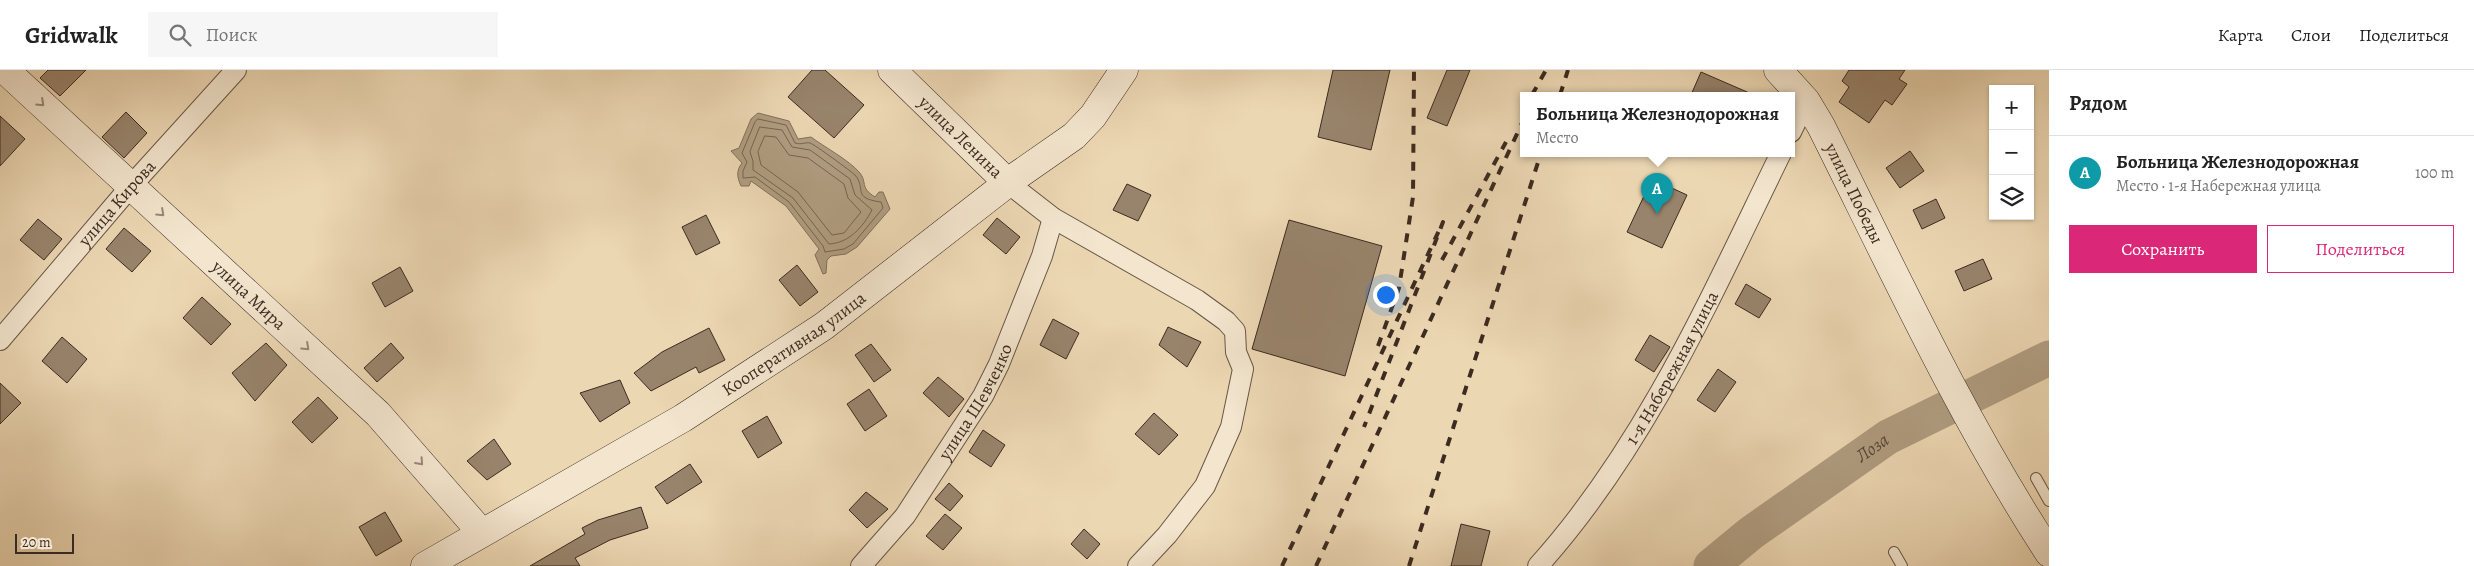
<!DOCTYPE html>
<html lang="ru">
<meta charset="utf-8">
<style>
body{margin:0;font-family:Alegreya,serif;background:#f6f6f6;color:#222}
.controls{position:absolute;right:15px;top:15px;display:grid;overflow:hidden;border-radius:0px;box-shadow:0 1px 4px #0004}
.controls button{width:45px;height:45px;display:grid;place-items:center;padding:0;border:0;border-bottom:1px solid #e0e0e0;background:#fff;color:#222;font:25px sans-serif}
.scale{position:absolute;left:15px;bottom:12px;width:59px;box-sizing:border-box;padding-left:5px;border:2px solid #3c2b20;border-top:0;font-size:14px;line-height:18px;white-space:nowrap;color:#3c2b20;-webkit-text-stroke:4px #f3e5ce;paint-order:stroke}
.you{position:absolute;left:1385px;top:224px;width:18px;height:18px;margin:-12px;border:4px solid #fff;border-radius:50%;background:#1a73e8;box-shadow:0 0 0 8px #1a73e833}
.badge{display:grid;place-items:center;width:32px;height:32px;border-radius:50%;background:#db2777;color:#fff;font-size:16px;font-weight:700}
.pin{position:absolute;translate:-50% -41px;filter:drop-shadow(0 1px 2px #0008)}
.pin::after{content:'';position:absolute;top:26px;width:18px;height:15px;background:inherit;clip-path:polygon(0 0,100% 0,50% 100%)}
.popup{position:absolute;left:1520px;top:22px;width:275px;height:65px;box-sizing:border-box;display:grid;place-content:center;border-radius:0px;background:#fff;filter:drop-shadow(0 1px 4px #0005);font-size:16px;white-space:nowrap;color:#767676}
.popup b{font-size:19px;color:#222}
.popup::after{content:'';position:absolute;left:50%;top:100%;margin-left:-10px;border:10px solid transparent;border-top-color:#fff}
.list{margin:0;padding:0;list-style:none}
h2{display:flex;justify-content:space-between;align-items:center;height:65px;margin:0;padding:0 20px;font-size:21px}
h2 small{font-size:16px;font-weight:400;color:#767676}
.list li{display:grid;grid-template-columns:32px 1fr auto;gap:15px;align-items:center;box-sizing:border-box;height:75px;padding:0 20px;border-top:1px solid #e0e0e0}
.list b{display:block;font-size:19px;white-space:nowrap}
.list p{margin:0;font-size:16px;white-space:nowrap;color:#767676}
.list em{font-size:16px;font-style:normal;color:#767676}
.actions{display:flex;gap:10px;padding:15px 20px}
.actions a{flex:1;padding:11px 0;border:1px solid #db2777;border-radius:0px;text-align:center;font-size:18px;color:#db2777}
.actions .main{background:#db2777;color:#fff}
.icon{flex:none;width:28px;height:28px;fill:none;stroke:currentColor;stroke-width:2;stroke-linecap:round;stroke-linejoin:round}
.map{position:relative;flex:none;width:2049px;height:496px;overflow:hidden}
header{display:flex;align-items:center;gap:30px;box-sizing:border-box;height:70px;padding:0 25px;background:#fff;border-bottom:1px solid #e0e0e0}
header strong{font-size:24px}
nav{display:flex;gap:28px;margin-inline-start:auto;font-size:18px}
.search{width:350px;height:45px;background:#f6f6f6;display:flex;align-items:center;gap:12px;box-sizing:border-box;padding:0 18px;border-radius:0px;color:#767676;font-size:19px}
main{display:flex}
aside{flex:1;background:#fff}
.map>svg:first-child{display:block}
.water{fill:#b09d81;stroke:#826f5a}
.lines{fill:none;stroke-linecap:round;stroke-linejoin:round}
.shore{stroke:#766450;stroke-width:1}
.river{stroke:#b09d81;stroke-width:35}
.building{fill:#98846c;stroke:#3c2b20}
.lane-casing{stroke:#685645;stroke-width:12}
.street-casing{stroke:#685645;stroke-width:22}
.secondary-casing{stroke:#3c2b20;stroke-width:29}
.lane{stroke:#f3e5ce;stroke-width:10}
.street{stroke:#f3e5ce;stroke-width:20}
.secondary{stroke:#f3e5ce;stroke-width:28}
.rail{stroke:#3c2b20;stroke-width:4;stroke-dasharray:9 9;stroke-linecap:butt}
.oneway{stroke:#988877}
.labels{text-anchor:middle;dominant-baseline:central;stroke-width:4.5;stroke-linejoin:round;paint-order:stroke}
.street-label{font-size:18px;fill:#3c2b20;stroke:#f3e5ce}
.water-label{font-size:19px;font-style:italic;fill:#594838;stroke:#f3e5ce}
</style>
<header>
<strong>Gridwalk</strong>
<div class="search"><svg class="icon" aria-label="search" viewBox="0 0 24 24"><circle cx="10" cy="10" r="6"/><path d="M15 15l6 6"/></svg>Поиск</div>
<nav><a>Карта</a><a>Слои</a><a>Поделиться</a></nav>
</header>
<main>
<div class="map">
<svg width="2049" height="496" viewBox="0 0 2049 496">
<rect width="100%" height="100%" fill="#ecd7b3"/>
<filter id="stains"><feTurbulence type="fractalNoise" baseFrequency=".004" numOctaves="4"/><feColorMatrix values="0 0 0 0 .2 0 0 0 0 .09 0 0 0 0 .02 0 0 0 .5 -.17"/></filter>
<radialGradient id="worn" r=".72"><stop offset=".6" stop-color="#630" stop-opacity="0"/><stop offset="1" stop-color="#630" stop-opacity=".3"/></radialGradient>
<path class="water" d="M758,43L789,51L798,69L811,67C823,76 850,91 859,102C868,112 859,117 875,127L879,122H883L890,139L857,177L846,184L831,186L827,190L826,203L823,204L815,185L819,179L786,136L751,111L749,116H741C737,107 736,101 742,93L731,81L739,78L751,49Z"/>
<g class="lines">
<g class="shore">
<path d="M758,49L786,55L795,73C801,75 806,72 810,73C814,74 852,102 855,105C867,119 851,128 881,132L883,138L853,174L844,179L825,182L823,176L789,132L755,107L743,108V101L747,92L742,83L755,52Z"/>
<path d="M760,57L782,60L792,77L810,80L850,109L855,125L872,140C863,157 849,173 829,174L793,128L753,100V91L750,82Z"/>
<polygon points="765,66 776,67 789,85 808,88 844,114 848,128 861,142 844,163 832,165 798,122 761,95 758,82"/>
</g>
<path class="river" id="s1" d="M1711,496L1751,463L1888,367L2049,288"/>
</g>
<g class="building">
<polygon points="48,0 86,0 60,26 40,8"/>
<polygon points="812,0 825,0 864,35 834,68 788,27"/>
<polygon points="1333,0 1390,0 1371,80 1318,67"/>
<polygon points="1447,0 1470,0 1447,56 1427,48"/>
<polygon points="1849,0 1905,0 1899,9 1907,14 1892,35 1885,30 1869,53 1839,32 1849,17 1842,11"/>
<polygon points="1701,2 1754,25 1691,25"/>
<polygon points="126,42 147,63 124,88 102,67"/>
<polygon points="0,46 25,69 0,96"/>
<polygon points="1910,81 1924,101 1900,118 1886,98"/>
<polygon points="1652,109 1687,125 1662,178 1627,162"/>
<polygon points="1127,114 1151,125 1138,151 1113,140"/>
<polygon points="1936,129 1945,148 1922,159 1913,140"/>
<polygon points="706,145 720,173 696,185 682,157"/>
<polygon points="997,148 1020,167 1006,184 983,165"/>
<polygon points="38,149 62,169 44,190 20,170"/>
<polygon points="1289,150 1382,176 1345,306 1252,279"/>
<polygon points="124,158 151,181 132,202 106,179"/>
<polygon points="1983,189 1992,209 1964,221 1955,201"/>
<polygon points="797,195 818,222 800,236 779,210"/>
<polygon points="400,197 413,221 385,237 372,213"/>
<polygon points="1746,214 1771,229 1759,248 1735,234"/>
<polygon points="202,227 231,254 211,275 183,248"/>
<polygon points="1053,249 1079,263 1066,289 1040,275"/>
<polygon points="1168,257 1201,272 1187,297 1159,275"/>
<polygon points="709,258 725,290 699,303 696,297 651,321 634,303 662,282"/>
<polygon points="1650,265 1670,277 1654,302 1635,290"/>
<polygon points="62,267 87,289 67,313 42,291"/>
<polygon points="266,273 287,295 255,331 232,303"/>
<polygon points="391,273 404,288 377,312 364,298"/>
<polygon points="871,274 891,300 874,312 855,285"/>
<polygon points="1718,299 1736,312 1715,342 1697,330"/>
<polygon points="938,307 964,329 949,347 923,323"/>
<polygon points="620,310 630,333 600,352 580,323"/>
<polygon points="0,313 21,333 0,354"/>
<polygon points="869,319 887,346 865,361 847,334"/>
<polygon points="318,327 338,348 312,373 292,352"/>
<polygon points="1154,343 1178,365 1159,385 1135,364"/>
<polygon points="767,346 782,373 758,388 742,361"/>
<polygon points="983,360 1005,375 991,397 969,382"/>
<polygon points="494,369 511,394 487,410 467,391"/>
<polygon points="690,394 702,412 667,434 655,417"/>
<polygon points="949,413 963,426 950,441 935,429"/>
<polygon points="866,422 888,439 867,458 849,440"/>
<polygon points="641,437 648,458 610,470 575,488 580,496 530,496 585,464 582,458 598,450"/>
<polygon points="385,442 402,471 376,486 359,457"/>
<polygon points="945,444 962,458 943,480 926,466"/>
<polygon points="1461,454 1490,461 1481,496 1451,496"/>
<polygon points="1084,459 1100,474 1087,489 1071,474"/>
</g>
<g class="lines">
<defs>
<g id="lane">
<polyline points="2036,408 2049,431"/>
<polyline points="1894,482 1902,496"/>
</g>
<g id="street">
<polyline points="1791,62 1806,31"/>
<polyline points="1008,113 1053,148 1197,230 1226,251 1235,261 1236,282 1243,299 1231,357 1205,416 1167,465 1138,496"/>
<path id="s2" d="M0,270L131,116L236,0"/>
<path id="s3" d="M861,496L905,446L983,326L999,294L1042,186L1053,148"/>
<path id="s4" d="M1538,496C1646,376 1711,226 1781,83"/>
</g>
<g id="secondary">
<path id="s5" d="M5,0L378,344L481,462"/>
<path id="s6" d="M892,0L1008,113"/>
<path id="s7" d="M1778,0L1806,31L1821,56C1893,200 1961,348 2049,483"/>
<path id="s8" d="M425,496L683,348L824,256L1018,105L1074,66L1093,46L1124,0"/>
</g>
</defs>
<use href="#lane" class="lane-casing"/>
<use href="#street" class="street-casing"/>
<use href="#secondary" class="secondary-casing"/>
<use href="#lane" class="lane"/>
<use href="#street" class="street"/>
<use href="#secondary" class="secondary"/>
<g class="rail">
<polyline points="1532,25 1546,0"/>
<polyline points="1560,25 1568,0"/>
<polyline points="1442,190 1506,72"/>
<polyline points="1378,276 1399,218 1413,127 1414,0"/>
<polyline points="1282,496 1443,152 1364,357"/>
<polyline points="1316,496 1523,51"/>
<polyline points="1409,496 1541,83"/>
</g>
</g>
<defs><path id="oneway-chevron" d="M-2-3.5L2.5 0L-2 3.5" fill="none" stroke-width="1.6" stroke-linecap="round" stroke-linejoin="round" transform="scale(1.25)"/></defs>
<g class="oneway">
<use href="#oneway-chevron" transform="translate(41 33) rotate(43)"/>
<use href="#oneway-chevron" transform="translate(161 143) rotate(43)"/>
<use href="#oneway-chevron" transform="translate(306 277) rotate(43)"/>
<use href="#oneway-chevron" transform="translate(420 392) rotate(48)"/>
</g>
<g class="labels">
<g class="street-label">
<text stroke="none"><textPath href="#s6" startOffset="96">улица Ленина</textPath></text>
<text stroke="none"><textPath href="#s7" startOffset="146">улица Победы</textPath></text>
<text stroke="none"><textPath href="#s2" startOffset="180">улица Кирова</textPath></text>
<text stroke="none"><textPath href="#s5" startOffset="332">улица Мира</textPath></text>
<text stroke="none"><textPath href="#s8" startOffset="431">Кооперативная улица</textPath></text>
<text stroke="none"><textPath href="#s4" startOffset="240">1-я Набережная улица</textPath></text>
<text stroke="none"><textPath href="#s3" startOffset="201">улица Шевченко</textPath></text>
</g>
<g class="water-label">
<text stroke="none"><textPath href="#s1" startOffset="200">Лоза</textPath></text>
</g>
</g>
<rect width="100%" height="100%" filter="url(#stains)"/>
<rect width="100%" height="100%" fill="url(#worn)"/>
</svg>
<div class="controls">
<button>+</button>
<button>−</button>
<button><svg class="icon" aria-label="layers" viewBox="0 0 24 24"><path d="M12 4l9 5-9 5-9-5zM3 14l9 5 9-5"/></svg></button>
</div>
<div class="scale">20 m</div>
<div class="you"></div>
<div class="pin badge" style="left:1657px;top:144px;background:#0f9aa8">A</div>
<div class="popup"><b>Больница Железнодорожная</b>Место</div>
</div>
<aside>
<h2>Рядом<small></small></h2>
<ul class="list">
<li><span class="badge" style="background:#0f9aa8">A</span><div><b>Больница Железнодорожная</b><p>Место · 1-я Набережная улица</p></div><em>100 m</em></li>
</ul>
<div class="actions"><a class="main">Сохранить</a><a>Поделиться</a></div>
</aside>
</main>
